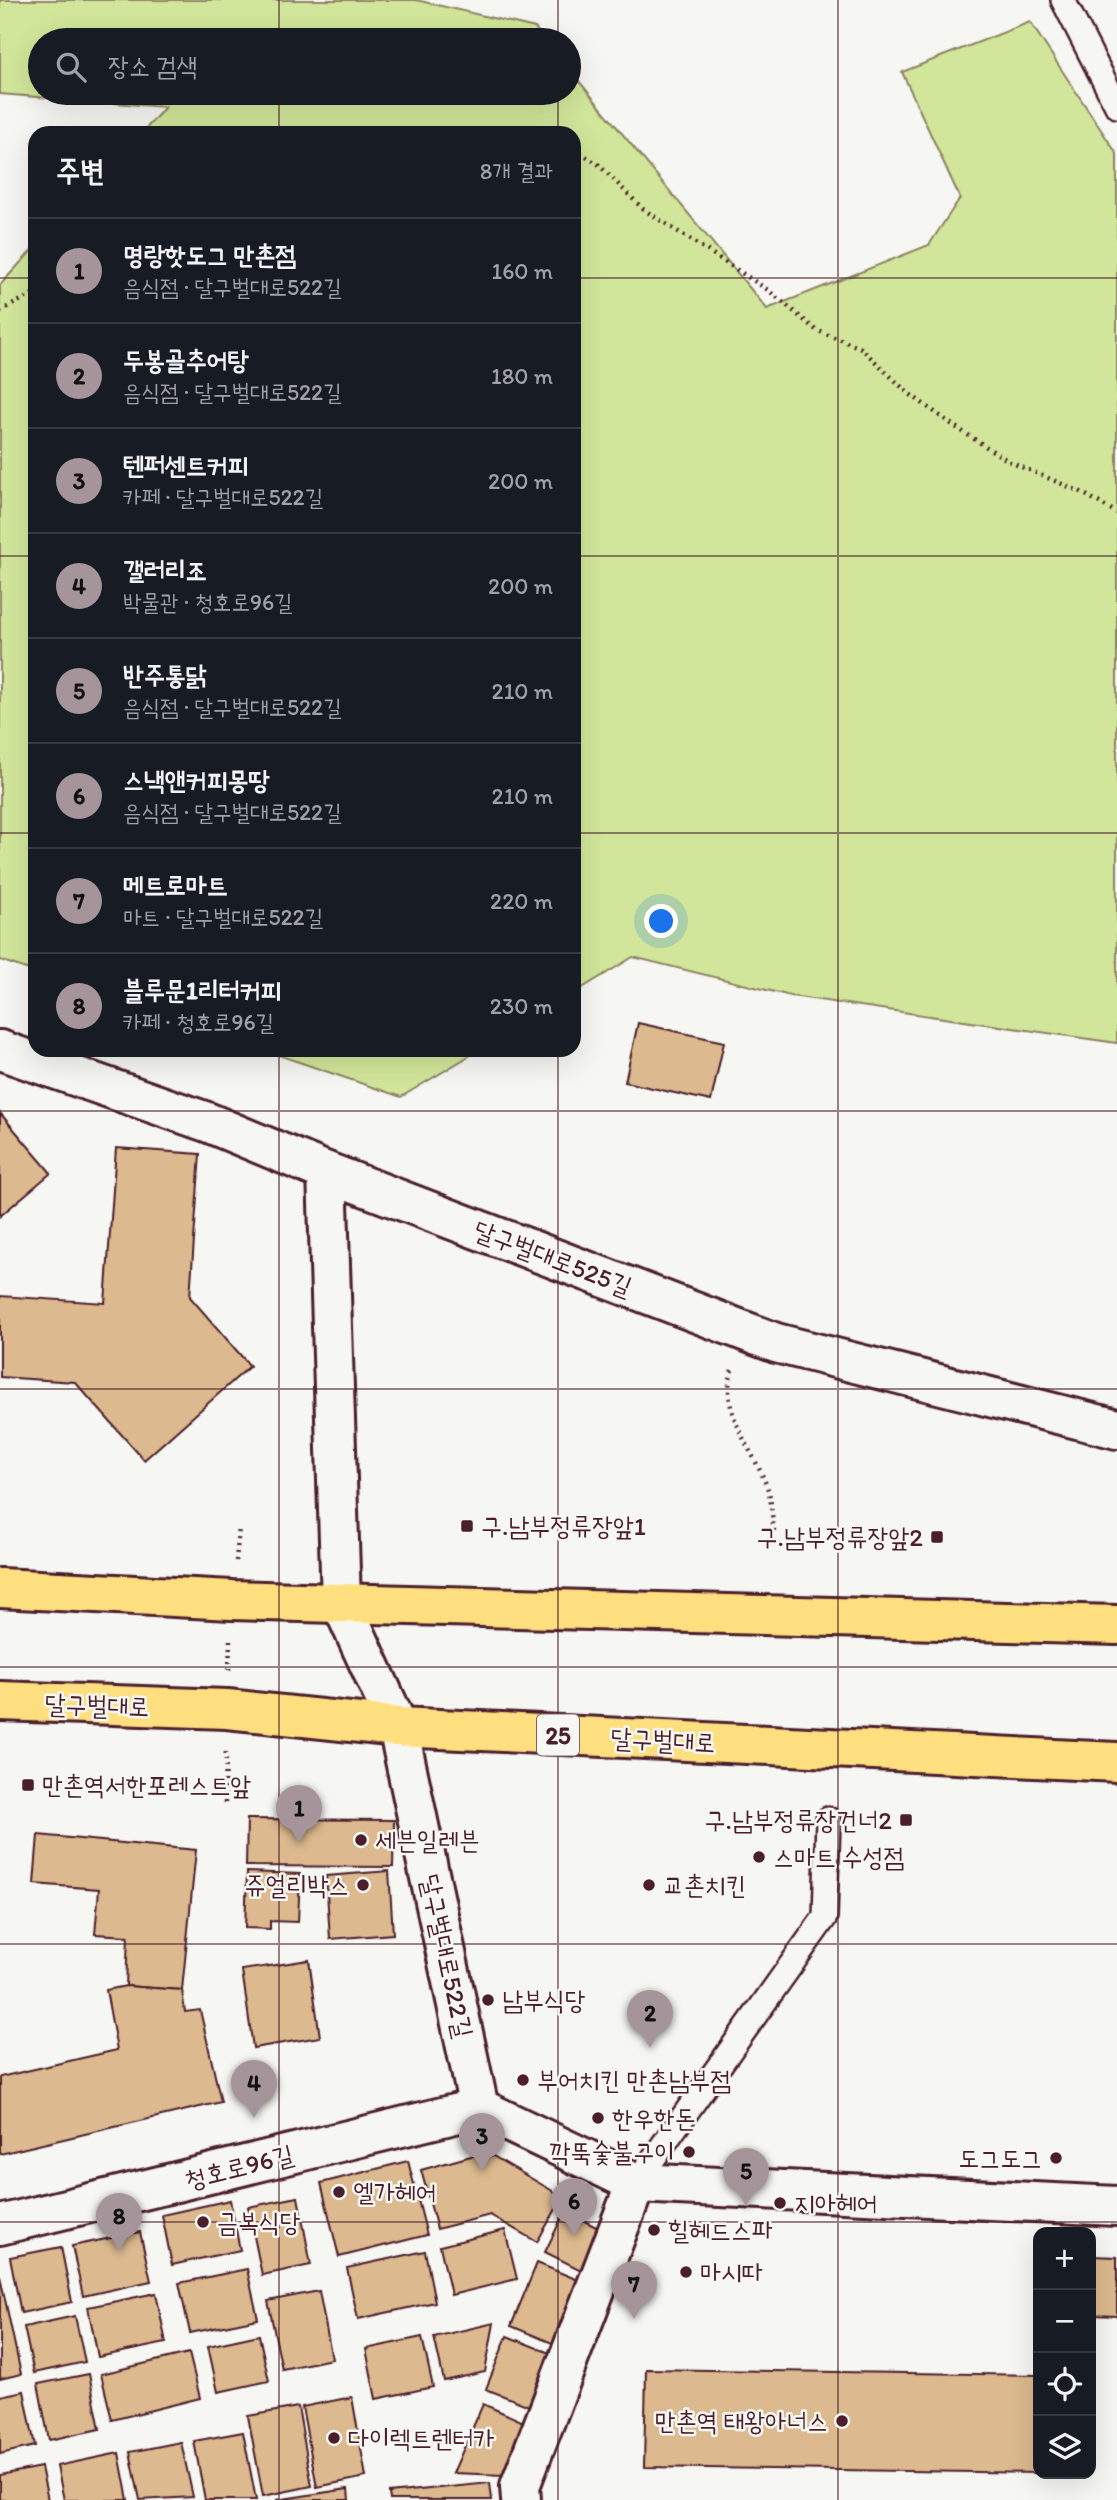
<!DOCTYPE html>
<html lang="ko">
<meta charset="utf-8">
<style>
body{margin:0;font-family:Itim,"Poor Story",sans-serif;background:#242831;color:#f1f3f6}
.controls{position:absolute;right:21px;bottom:21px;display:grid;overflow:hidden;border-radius:14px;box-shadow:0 7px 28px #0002}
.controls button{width:63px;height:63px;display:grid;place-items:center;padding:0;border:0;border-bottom:2px solid #363941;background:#171b24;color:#f1f3f6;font:35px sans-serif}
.you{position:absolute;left:662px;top:922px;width:24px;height:24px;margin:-18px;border:5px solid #fff;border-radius:50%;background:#1a73e8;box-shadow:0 0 0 10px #1a73e833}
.badge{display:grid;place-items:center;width:46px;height:46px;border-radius:50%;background:#a6949b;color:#111;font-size:23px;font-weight:700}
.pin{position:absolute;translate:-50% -58px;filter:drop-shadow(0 2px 4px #0008)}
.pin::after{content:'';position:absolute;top:37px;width:24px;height:21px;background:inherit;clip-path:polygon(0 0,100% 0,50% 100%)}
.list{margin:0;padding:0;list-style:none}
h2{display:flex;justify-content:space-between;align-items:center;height:91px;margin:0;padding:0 28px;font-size:30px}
h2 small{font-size:23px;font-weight:400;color:#9ea1a6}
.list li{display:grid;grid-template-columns:46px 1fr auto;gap:21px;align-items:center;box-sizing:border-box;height:105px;padding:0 28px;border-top:2px solid #363941}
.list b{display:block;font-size:26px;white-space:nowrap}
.list p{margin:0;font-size:23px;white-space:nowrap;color:#9ea1a6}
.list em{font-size:23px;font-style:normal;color:#9ea1a6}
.icon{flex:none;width:38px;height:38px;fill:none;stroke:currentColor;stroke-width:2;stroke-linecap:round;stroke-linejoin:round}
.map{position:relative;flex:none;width:1117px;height:2500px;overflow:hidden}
.search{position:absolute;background:#171b24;box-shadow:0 7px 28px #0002;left:28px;top:28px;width:553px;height:77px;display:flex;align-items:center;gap:18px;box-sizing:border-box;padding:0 24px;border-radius:38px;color:#9ea1a6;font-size:26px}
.panel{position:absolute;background:#171b24;box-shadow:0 7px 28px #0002;left:28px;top:126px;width:553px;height:931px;border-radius:21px}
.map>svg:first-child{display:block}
.green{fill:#d1e69a;stroke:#8e8262;stroke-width:2}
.building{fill:#dcb98e;stroke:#4a1f2b;stroke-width:2}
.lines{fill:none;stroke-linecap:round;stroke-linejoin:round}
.service-casing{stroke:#4a1f2b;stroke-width:28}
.minor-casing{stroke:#4a1f2b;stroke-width:44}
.tertiary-casing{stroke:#4a1f2b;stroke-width:44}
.primary-casing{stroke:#4a1f2b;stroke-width:44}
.path{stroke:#4a1f2b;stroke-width:4.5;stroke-dasharray:2 5;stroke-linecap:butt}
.service{stroke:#f6f6f2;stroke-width:23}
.minor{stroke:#f6f6f2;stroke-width:38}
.tertiary{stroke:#f6f6f2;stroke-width:38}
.primary{stroke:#fedf80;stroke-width:38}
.grid{fill:none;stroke:#4a1f2b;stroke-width:2;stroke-opacity:0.55}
.poi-dot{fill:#4a1f2b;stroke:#f6f6f2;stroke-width:2.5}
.labels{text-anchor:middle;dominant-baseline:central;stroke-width:5;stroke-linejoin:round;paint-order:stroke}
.shield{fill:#f6f6f2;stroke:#7e6067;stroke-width:2}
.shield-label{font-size:24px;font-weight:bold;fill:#4a1f2b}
.street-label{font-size:26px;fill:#4a1f2b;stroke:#f6f6f2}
.poi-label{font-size:26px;fill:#4a1f2b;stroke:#f6f6f2;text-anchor:start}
</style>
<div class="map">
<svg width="1117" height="2500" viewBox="0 0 1117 2500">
<rect width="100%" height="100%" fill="#f6f6f2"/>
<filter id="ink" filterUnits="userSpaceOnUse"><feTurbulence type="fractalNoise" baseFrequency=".0143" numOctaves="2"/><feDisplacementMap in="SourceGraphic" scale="14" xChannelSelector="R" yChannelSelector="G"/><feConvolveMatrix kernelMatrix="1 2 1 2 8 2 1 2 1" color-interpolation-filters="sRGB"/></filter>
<g filter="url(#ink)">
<g class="green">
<polygon points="0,0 416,0 535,28 545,40 40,40 40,93 569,93 569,69 767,309 929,245 960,198 902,72 1030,22 1117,154 1117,1043 791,996 633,957 574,993 574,133 142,133 165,107 0,94"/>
<polygon points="35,247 35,972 0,960 0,285"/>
<polygon points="264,1050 479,1050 401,1097"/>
</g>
<g class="building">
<polygon points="638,1023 724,1042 711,1101 625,1082"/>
<polygon points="0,1113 51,1173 0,1216"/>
<polygon points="116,1148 200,1154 190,1297 250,1366 144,1460 75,1382 0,1377 0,1296 105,1303"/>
<polygon points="247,1819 394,1820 393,1867 246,1866"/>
<polygon points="38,1835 196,1850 182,1990 126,1986 128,1936 95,1934 99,1889 34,1884"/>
<polygon points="389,1871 393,1934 330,1939 326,1876"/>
<polygon points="247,1872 300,1874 298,1922 270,1921 270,1929 245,1928"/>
<polygon points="309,1960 320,2037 253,2048 242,1970"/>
<polygon points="126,1986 182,1990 185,2012 200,2010 221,2102 0,2154 0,2077 117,2050 106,1990"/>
<polygon points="471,2156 493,2156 563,2197 537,2242 490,2215 437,2229 421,2170"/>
<polygon points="408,2161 427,2235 339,2257 321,2183"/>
<polygon points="298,2197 311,2265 262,2275 248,2207"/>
<polygon points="230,2200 240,2250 172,2265 162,2215"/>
<polygon points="565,2211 602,2230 581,2270 545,2252"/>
<polygon points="505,2230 517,2279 451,2295 440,2246"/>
<polygon points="140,2232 151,2281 83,2296 72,2246"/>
<polygon points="61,2247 72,2302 21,2313 10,2257"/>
<polygon points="425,2251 435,2302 358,2319 347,2268"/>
<polygon points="1091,2256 1117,2257 1117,2316 1091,2315"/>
<polygon points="537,2263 583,2282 557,2345 511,2326"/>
<polygon points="247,2269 258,2319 190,2333 179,2283"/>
<polygon points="0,2276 21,2374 0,2379"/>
<polygon points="319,2291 332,2359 282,2369 268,2301"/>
<polygon points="156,2293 166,2343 98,2357 88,2307"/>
<polygon points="75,2316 85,2362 34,2373 24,2327"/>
<polygon points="494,2323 485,2372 444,2381 434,2337"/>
<polygon points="259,2335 269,2381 218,2392 208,2346"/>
<polygon points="507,2336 555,2355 534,2408 486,2389"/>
<polygon points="422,2337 433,2387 376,2399 366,2349"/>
<polygon points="189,2353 200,2398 112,2420 101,2374"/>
<polygon points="646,2369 1038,2375 1038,2473 644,2467"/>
<polygon points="89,2374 100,2429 49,2440 38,2384"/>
<polygon points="24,2391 35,2446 0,2454 0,2396"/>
<polygon points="352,2397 366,2477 317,2487 302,2407"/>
<polygon points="483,2404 526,2423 504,2475 453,2473"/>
<polygon points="298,2407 312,2486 263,2496 248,2416"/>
<polygon points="243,2432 256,2500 205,2500 194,2441"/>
<polygon points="181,2442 193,2497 140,2500 130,2452"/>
<polygon points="119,2453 128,2500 64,2500 57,2466"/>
<polygon points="41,2467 48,2500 0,2500 0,2475"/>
<polygon points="490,2483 492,2500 390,2500 389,2493"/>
<polygon points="348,2489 349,2500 276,2500"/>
</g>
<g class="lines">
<defs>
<g id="service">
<polyline points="1063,0 1117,106"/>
<polyline points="636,2183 825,1917 828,1819"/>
</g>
<g id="minor">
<polyline points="341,1602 398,1727 479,2108 636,2183 1117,2206"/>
<polyline points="0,2225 479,2108"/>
<polyline points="521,2500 520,2486 636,2183"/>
</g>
<g id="tertiary">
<polyline points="0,1050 207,1122 327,1172 776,1343 1117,1429"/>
<polyline points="327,1172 341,1602"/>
</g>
<g id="primary">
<polyline points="0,1588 232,1600 1117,1625"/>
<polyline points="0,1701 227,1709 398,1727 1117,1762"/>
</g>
</defs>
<use href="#service" class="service-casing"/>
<use href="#minor" class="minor-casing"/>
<use href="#tertiary" class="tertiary-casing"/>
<use href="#primary" class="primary-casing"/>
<g class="path">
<polyline points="450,133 496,133"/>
<polyline points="574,149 598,164 643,209 768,290 816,330 861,348 907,392 954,426 1010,462 1081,492 1117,513"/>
<polyline points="0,311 35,293"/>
<path d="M732,1370C718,1415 757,1452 769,1493C772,1505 772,1519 774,1531"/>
<polyline points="236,1561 239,1527"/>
<polyline points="229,1670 230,1640"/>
<polyline points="225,1803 226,1748"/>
</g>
<use href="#service" class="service"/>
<use href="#minor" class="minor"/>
<use href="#tertiary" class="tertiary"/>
<use href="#primary" class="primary"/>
</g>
</g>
<path class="grid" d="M279,0V40M558,0V40M838,0V2500M279,93V133M558,93V133M0,278H35M574,278H1117M0,556H35M574,556H1117M0,833H35M574,833H1117M279,1050V2500M558,1050V2500M0,1111H1117M0,1389H1117M0,1667H1117M0,1944H1117M0,2222H1117"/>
<g class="poi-dot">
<rect x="460" y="1519" width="14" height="14" rx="3.5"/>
<rect x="930" y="1530" width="14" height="14" rx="3.5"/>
<rect x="21" y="1778" width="14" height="14" rx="3.5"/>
<rect x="899" y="1813" width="14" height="14" rx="3.5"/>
<circle cx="361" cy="1840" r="7"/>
<circle cx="759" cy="1857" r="7"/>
<circle cx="363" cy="1885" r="7"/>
<circle cx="649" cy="1885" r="7"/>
<circle cx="488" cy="2000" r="7"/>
<circle cx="523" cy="2080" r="7"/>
<circle cx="598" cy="2118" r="7"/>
<circle cx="689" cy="2152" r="7"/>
<circle cx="1056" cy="2158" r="7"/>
<circle cx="339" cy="2192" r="7"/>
<circle cx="780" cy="2203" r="7"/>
<circle cx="203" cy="2222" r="7"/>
<circle cx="654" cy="2230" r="7"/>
<circle cx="686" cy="2272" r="7"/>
<circle cx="842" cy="2421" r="7"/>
<circle cx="334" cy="2438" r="7"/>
</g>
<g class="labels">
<rect class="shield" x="537" y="1714.5" width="42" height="41" rx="5"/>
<g class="shield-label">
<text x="558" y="1735">25</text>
</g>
<g class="street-label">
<text transform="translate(553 1258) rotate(21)">달구벌대로525길</text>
<text transform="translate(97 1705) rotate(2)">달구벌대로</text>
<text transform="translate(663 1740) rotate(3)">달구벌대로</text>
<text transform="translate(447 1956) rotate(78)">달구벌대로522길</text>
<text transform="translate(239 2167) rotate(-14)">청호로96길</text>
</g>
<g class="poi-label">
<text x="481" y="1526">구.남부정류장앞1</text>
<text x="923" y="1537" text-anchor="end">구.남부정류장앞2</text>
<text x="42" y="1785">만촌역서한포레스트앞</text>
<text x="892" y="1820" text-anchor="end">구.남부정류장건너2</text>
<text x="375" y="1840">세븐일레븐</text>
<text x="773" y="1857">스마트 수성점</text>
<text x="349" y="1885" text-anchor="end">쥬얼리박스</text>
<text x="663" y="1885">교촌치킨</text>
<text x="502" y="2000">남부식당</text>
<text x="537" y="2080">부어치킨 만촌남부점</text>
<text x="612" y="2118">한우한돈</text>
<text x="675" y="2152" text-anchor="end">깍뚝숯불구이</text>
<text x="1042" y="2158" text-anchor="end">도그도그</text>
<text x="353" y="2192">엘가헤어</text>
<text x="794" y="2203">지아헤어</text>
<text x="217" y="2222">금복식당</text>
<text x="668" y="2230">힐헤드스파</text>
<text x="700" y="2272">마시따</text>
<text x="828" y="2421" text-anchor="end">만촌역 태왕아너스</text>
<text x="348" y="2438">다이렉트렌터카</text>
</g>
</g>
</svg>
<div class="controls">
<button>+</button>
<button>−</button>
<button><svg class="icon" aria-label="locate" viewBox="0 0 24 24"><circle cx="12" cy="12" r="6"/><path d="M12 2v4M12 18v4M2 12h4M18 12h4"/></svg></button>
<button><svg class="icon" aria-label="layers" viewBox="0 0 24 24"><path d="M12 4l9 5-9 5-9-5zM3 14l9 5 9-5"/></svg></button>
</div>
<div class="you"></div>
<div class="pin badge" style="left:299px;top:1843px">1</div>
<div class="pin badge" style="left:650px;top:2048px">2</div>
<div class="pin badge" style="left:482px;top:2171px">3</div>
<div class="pin badge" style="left:254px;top:2118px">4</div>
<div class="pin badge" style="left:746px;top:2206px">5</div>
<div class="pin badge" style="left:574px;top:2236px">6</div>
<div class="pin badge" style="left:634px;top:2319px">7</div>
<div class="pin badge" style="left:119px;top:2251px">8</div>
<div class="search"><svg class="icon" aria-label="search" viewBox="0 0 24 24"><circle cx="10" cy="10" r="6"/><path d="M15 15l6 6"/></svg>장소 검색</div>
<section class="panel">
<h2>주변<small>8개 결과</small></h2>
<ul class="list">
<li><span class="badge">1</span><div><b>명랑핫도그 만촌점</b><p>음식점 · 달구벌대로522길</p></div><em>160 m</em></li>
<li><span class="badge">2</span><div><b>두봉골추어탕</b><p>음식점 · 달구벌대로522길</p></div><em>180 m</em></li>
<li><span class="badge">3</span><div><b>텐퍼센트커피</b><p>카페 · 달구벌대로522길</p></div><em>200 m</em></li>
<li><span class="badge">4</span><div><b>갤러리조</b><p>박물관 · 청호로96길</p></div><em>200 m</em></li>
<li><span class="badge">5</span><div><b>반주통닭</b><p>음식점 · 달구벌대로522길</p></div><em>210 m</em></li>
<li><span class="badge">6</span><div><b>스낵앤커피몽땅</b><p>음식점 · 달구벌대로522길</p></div><em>210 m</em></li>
<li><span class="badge">7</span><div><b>메트로마트</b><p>마트 · 달구벌대로522길</p></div><em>220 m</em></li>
<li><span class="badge">8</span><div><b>블루문1리터커피</b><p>카페 · 청호로96길</p></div><em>230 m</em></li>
</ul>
</section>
</div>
